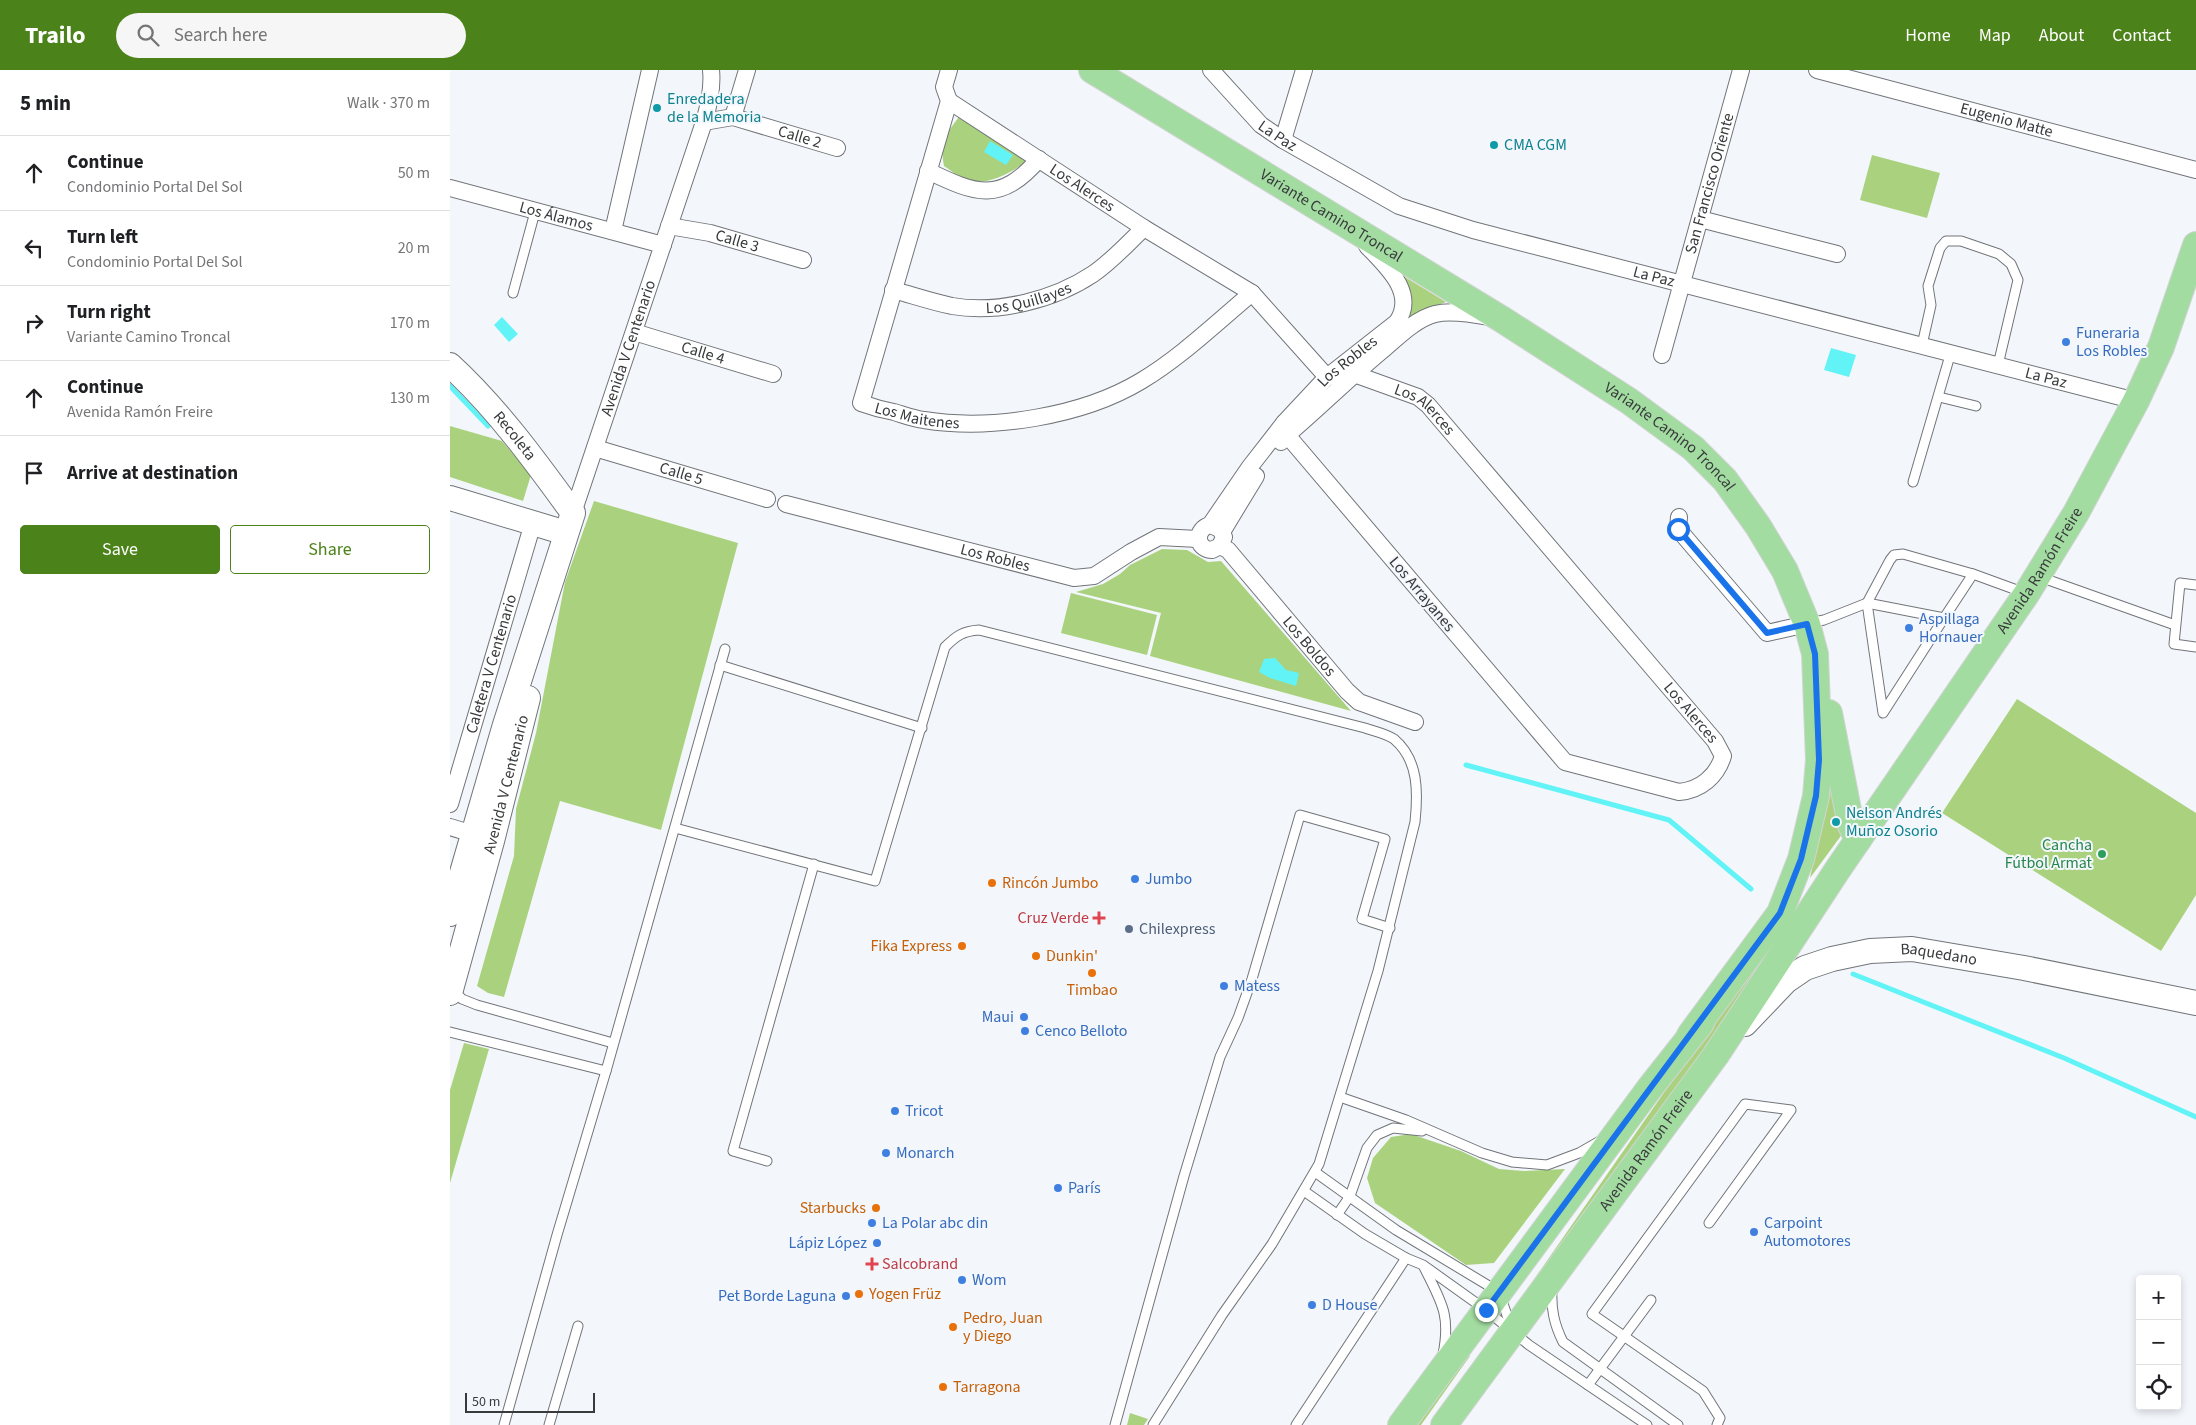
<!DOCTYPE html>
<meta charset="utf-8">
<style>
body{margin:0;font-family:"Source Sans 3",sans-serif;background:#f6f6f6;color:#202124}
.controls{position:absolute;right:15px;bottom:15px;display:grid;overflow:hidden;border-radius:5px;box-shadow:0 2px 8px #0003}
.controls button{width:45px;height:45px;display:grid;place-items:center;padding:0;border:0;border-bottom:1px solid #e0e0e0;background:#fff;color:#202124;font:25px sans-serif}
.scale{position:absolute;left:15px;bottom:12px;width:130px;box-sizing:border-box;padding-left:5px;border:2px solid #383a3c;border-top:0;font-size:14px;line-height:18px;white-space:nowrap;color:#383a3c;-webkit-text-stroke:4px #f3f7fc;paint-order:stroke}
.stop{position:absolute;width:15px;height:15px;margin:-11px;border:4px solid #1a73e8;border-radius:50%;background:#fff}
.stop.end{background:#1a73e8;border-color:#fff;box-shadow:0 1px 5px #0008}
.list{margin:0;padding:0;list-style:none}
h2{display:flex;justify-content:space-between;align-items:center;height:65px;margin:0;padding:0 20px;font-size:21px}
h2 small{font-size:16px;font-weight:400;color:#757577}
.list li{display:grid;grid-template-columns:32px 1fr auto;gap:15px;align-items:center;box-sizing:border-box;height:75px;padding:0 20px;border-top:1px solid #e0e0e0}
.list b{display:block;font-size:19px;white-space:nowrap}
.list p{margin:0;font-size:16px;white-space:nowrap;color:#757577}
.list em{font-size:16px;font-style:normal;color:#757577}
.actions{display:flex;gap:10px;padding:15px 20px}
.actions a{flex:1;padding:11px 0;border:1px solid #4b8219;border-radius:5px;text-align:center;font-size:18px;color:#4b8219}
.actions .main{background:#4b8219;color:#fff}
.icon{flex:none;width:28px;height:28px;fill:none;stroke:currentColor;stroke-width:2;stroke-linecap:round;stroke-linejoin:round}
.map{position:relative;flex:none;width:1746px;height:1355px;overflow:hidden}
header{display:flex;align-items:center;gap:30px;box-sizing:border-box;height:70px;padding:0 25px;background:#4b8219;color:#fff}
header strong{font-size:24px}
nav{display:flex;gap:28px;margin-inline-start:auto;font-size:18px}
.search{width:350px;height:45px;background:#f6f6f6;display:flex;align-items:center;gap:12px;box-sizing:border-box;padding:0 18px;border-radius:28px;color:#757577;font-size:19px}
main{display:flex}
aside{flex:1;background:#fff}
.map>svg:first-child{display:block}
.green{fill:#aad27e}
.water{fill:#62f3f7}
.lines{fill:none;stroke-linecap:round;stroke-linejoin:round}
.stream{stroke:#62f3f7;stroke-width:5}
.lane-casing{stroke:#717579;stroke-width:11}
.street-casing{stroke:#717579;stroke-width:18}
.secondary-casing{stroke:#717579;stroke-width:26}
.primary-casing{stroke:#d3d4d4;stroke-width:28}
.lane{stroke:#fff;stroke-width:9}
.street{stroke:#fff;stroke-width:16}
.secondary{stroke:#fff;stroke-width:24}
.primary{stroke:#a3dca1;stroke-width:26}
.route{stroke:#1a73e8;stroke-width:6}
.culture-dot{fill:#0f9aa8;stroke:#f3f7fc;stroke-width:2}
.shop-dot{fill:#3f7fe0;stroke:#f3f7fc;stroke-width:2}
.leisure-dot{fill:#2e9e5b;stroke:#f3f7fc;stroke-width:2}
.food-dot{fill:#e8710a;stroke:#f3f7fc;stroke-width:2}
.health-dot{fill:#e0444e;stroke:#f3f7fc;stroke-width:2}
.service-dot{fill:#5c6f8a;stroke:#f3f7fc;stroke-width:2}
.labels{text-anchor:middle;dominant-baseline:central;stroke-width:4;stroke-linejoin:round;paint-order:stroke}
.culture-label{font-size:16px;fill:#0d838f;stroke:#f3f7fc;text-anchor:start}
.street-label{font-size:16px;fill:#383a3c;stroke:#f3f7fc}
.shop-label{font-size:16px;fill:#366cbe;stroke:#f3f7fc;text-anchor:start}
.leisure-label{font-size:16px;fill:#27864d;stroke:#f3f7fc;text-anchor:end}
.food-label{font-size:16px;fill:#c56008;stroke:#f3f7fc;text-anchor:start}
.health-label{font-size:16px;fill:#be3a42;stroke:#f3f7fc;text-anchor:end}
.service-label{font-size:16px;fill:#4e5e75;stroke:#f3f7fc;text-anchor:start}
</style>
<header>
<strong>Trailo</strong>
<div class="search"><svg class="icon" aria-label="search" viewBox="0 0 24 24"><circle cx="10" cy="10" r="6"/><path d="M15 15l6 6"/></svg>Search here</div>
<nav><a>Home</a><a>Map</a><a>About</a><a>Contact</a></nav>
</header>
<main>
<aside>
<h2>5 min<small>Walk · 370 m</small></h2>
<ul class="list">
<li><svg class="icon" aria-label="ahead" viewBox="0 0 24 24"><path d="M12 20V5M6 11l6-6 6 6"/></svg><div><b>Continue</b><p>Condominio Portal Del Sol</p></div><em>50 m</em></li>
<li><svg class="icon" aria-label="left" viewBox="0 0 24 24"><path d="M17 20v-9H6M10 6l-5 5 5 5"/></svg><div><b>Turn left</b><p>Condominio Portal Del Sol</p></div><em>20 m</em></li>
<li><svg class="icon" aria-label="right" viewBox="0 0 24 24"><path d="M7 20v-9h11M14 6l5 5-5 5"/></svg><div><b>Turn right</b><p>Variante Camino Troncal</p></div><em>170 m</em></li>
<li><svg class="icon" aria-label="ahead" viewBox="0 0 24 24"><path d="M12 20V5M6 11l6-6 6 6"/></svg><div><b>Continue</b><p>Avenida Ramón Freire</p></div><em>130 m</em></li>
<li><svg class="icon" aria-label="arrive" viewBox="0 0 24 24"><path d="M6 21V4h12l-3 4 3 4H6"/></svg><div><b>Arrive at destination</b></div></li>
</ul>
<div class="actions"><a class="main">Save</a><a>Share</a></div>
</aside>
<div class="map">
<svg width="1746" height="1355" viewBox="0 0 1746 1355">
<rect width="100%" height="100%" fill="#f3f7fc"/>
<g class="green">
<path d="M511,44L575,87L574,93C559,104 538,115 518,111C510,109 501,100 494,96C489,70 496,65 511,44Z"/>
<polygon points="1422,85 1490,103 1477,148 1410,130"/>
<polygon points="950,204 996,232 974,240 955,254"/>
<polygon points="0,356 52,371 81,405 73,431 0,407"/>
<polygon points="144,431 288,473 211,760 110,731 54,927 38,923 27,916 64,786 66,739 86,663 115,512"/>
<polygon points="712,479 737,480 758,492 771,491 901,641 700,586 711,543 626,522 653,514 670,504 680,495"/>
<polygon points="621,523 707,545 697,585 611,563"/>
<polygon points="1567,629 1746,743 1746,825 1711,881 1492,743"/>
<polygon points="1381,707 1393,763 1360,808"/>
<polygon points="1311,893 1315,896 1081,1221 1078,1218 1270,942"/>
<polygon points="14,973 39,979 0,1113 0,1020"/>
<polygon points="961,1064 1011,1081 1049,1099 1074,1101 1115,1099 1044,1193 1016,1195 925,1133 917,1108 923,1088 941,1067"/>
<polygon points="1017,1284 1020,1286 971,1355 966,1355"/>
<polygon points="680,1343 698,1349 694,1355 677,1355"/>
</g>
<g class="water">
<polygon points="540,71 563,85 556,95 534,82"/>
<polygon points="52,247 68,264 59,272 44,255"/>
<polygon points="1381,278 1406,285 1399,307 1374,300"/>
<polygon points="825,588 836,600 849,603 846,616 820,608 809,602 814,589"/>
</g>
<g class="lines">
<g class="stream">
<polyline points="0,316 38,356"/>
<polyline points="1016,695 1219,750 1301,819"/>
<polyline points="1403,904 1614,988 1746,1047"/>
</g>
<defs>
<g id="lane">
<polyline points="63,223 85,142"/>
<polyline points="1472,275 1481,235 1478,216 1490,178 1496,171 1511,171 1549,184 1561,194 1568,210 1548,295"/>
<polyline points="1489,327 1526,336"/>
<polyline points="1463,412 1501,282"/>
<polyline points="1590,507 1725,555"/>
<polyline points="1746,515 1730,513 1724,574 1746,577"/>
<polyline points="1494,548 1433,643 1417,533 1440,490 1444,485 1453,484 1523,504"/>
<polyline points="1359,553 1374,550 1417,533 1494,548 1523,504 1575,523"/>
<polyline points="270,595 472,658"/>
<path d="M225,758L425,811L495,577C506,566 513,561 529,560L915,658C924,661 937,664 944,669C969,690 968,723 965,752L928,901L869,1094L822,1174L772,1245L703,1355"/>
<polyline points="3,920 12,929 27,935 163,973"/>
<polyline points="0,962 156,1001"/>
<polyline points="890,1027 956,1050 1032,1083 1062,1092 1097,1095 1129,1083 1150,1071"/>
<polyline points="317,1091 283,1081 364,794"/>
<polyline points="865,1102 946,1160 1049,1222 1061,1257"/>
<polyline points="854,1121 915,1164 956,1188 973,1195 1036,1240 1079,1275 1197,1355"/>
<polyline points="887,1145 900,1126 917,1078 927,1065 943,1058 972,1061"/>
<polyline points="1259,1153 1341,1040 1295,1034 1142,1244 1253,1321 1270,1348 1267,1355"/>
<path d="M974,1197C991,1232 1001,1244 993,1284"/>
<path d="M1102,1219C1101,1239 1104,1254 1113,1272L1228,1355"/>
<polyline points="1138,1315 1201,1230"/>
<polyline points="54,1355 107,1165 156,1001 275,579"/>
<polyline points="99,1355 128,1256"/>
<polyline points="665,1355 734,1106 770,987 788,948 802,909 850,745 935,769 912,849 940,858"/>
<polyline points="846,1355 956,1188"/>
</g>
<g id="street">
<path id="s1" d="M499,0L494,17L499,31L411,333C422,337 433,340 444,342C454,345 464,349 474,350C541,361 633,346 691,311C731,287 766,253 802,223"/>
<path id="s2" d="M761,0L811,55L833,70L949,136L1023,160L1686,331"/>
<path id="s3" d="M1367,0L1746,100"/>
<path id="s4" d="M499,31L694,158L802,223L877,307L904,304L968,327L978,335L1265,671L1273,686C1267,706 1251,720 1229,722L1115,692L837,365L834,353"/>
<polyline points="283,47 297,0"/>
<path id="s5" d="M254,52L283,47L387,78"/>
<polyline points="833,70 854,0"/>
<path d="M478,101C526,124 550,134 589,89"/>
<path id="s6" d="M0,118L213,175"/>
<polyline points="1250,149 1387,184"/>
<path id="s7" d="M219,156L260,163L353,190"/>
<polyline points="163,161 200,0"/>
<path id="s8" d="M443,220C462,225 482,232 502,236C548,244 604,230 643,204C662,191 678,173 694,158"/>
<path id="s9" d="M184,262L323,304"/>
<path id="s10" d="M1212,285L1291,0"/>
<path d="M831,372L837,365C870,337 901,306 935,278C949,266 966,249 985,244C1001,240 1023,244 1039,247"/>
<path id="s11" d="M145,378L317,429"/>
<path id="s12" d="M336,434L624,508L644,506L681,482L709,467L748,469"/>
<path id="s13" d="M123,443L254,52C259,35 263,18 261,0"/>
<polyline points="1229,447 1228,459 1317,563 1357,554"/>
<path id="s14" d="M760,455L770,459L774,467L770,476L762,480C745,479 745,459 760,455L799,398L834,353L877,307L947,252C967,223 936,196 917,176"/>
<polyline points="772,462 806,406"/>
<path id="s15" d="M770,476L778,480L897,621L909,632L965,652"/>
<path id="s16" d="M0,734L83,453"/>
<polyline points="0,757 23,764"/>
</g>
<g id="secondary">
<path id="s17" d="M0,295C46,337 86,392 123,443L54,658L0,844"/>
<polyline points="0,428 116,463"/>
<path id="s18" d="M0,923L42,771L78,628"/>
<path id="s19" d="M1295,954L1336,911L1355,898L1382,889L1420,881L1462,879L1574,898L1746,933"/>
</g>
<g id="primary">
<path id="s20" d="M642,0L1053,250L1179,331L1243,378L1275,410L1308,456L1335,501L1357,554L1365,584L1369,690L1366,726L1351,789L1330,843L1240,965"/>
<polyline points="1379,643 1401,755 1408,770"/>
<polyline points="951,1355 1199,1019 1251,953"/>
<path id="s21" d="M994,1355L1266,985L1388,799L1577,523L1626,443L1686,331L1711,277L1746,175"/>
</g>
</defs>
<use href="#lane" class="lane-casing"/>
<use href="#street" class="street-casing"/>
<use href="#secondary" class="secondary-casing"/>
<use href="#primary" class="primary-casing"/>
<use href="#lane" class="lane"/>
<use href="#street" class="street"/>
<use href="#secondary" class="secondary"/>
<use href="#primary" class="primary"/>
</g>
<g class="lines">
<polyline class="route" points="1036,1240 1330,843 1351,789 1366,726 1369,690 1365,584 1357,554 1317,563 1228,459"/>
</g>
<g class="culture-dot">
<circle cx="207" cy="38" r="5"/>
<circle cx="1044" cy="75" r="5"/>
<circle cx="1386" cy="752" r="5"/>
</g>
<g class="shop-dot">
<circle cx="1616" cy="272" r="5"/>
<circle cx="1459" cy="558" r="5"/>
<circle cx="685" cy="809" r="5"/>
<circle cx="774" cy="916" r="5"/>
<circle cx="574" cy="947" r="5"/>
<circle cx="575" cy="961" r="5"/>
<circle cx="445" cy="1041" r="5"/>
<circle cx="436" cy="1083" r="5"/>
<circle cx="608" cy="1118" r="5"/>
<circle cx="422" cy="1153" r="5"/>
<circle cx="1304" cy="1162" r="5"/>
<circle cx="427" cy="1173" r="5"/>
<circle cx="512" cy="1210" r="5"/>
<circle cx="396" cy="1226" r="5"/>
<circle cx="862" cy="1235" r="5"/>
</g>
<circle class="leisure-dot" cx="1652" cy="784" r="5"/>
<g class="food-dot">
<circle cx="542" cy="813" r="5"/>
<circle cx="512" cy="876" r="5"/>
<circle cx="586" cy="886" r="5"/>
<circle cx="642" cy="903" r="5"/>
<circle cx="426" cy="1138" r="5"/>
<circle cx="409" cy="1224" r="5"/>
<circle cx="503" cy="1257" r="5"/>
<circle cx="493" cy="1317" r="5"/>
</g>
<g class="health-dot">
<path d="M646.5 840.5h5v5h5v5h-5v5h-5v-5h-5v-5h5z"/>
<path d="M419.5 1186.5h5v5h5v5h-5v5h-5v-5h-5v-5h5z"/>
</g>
<circle class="service-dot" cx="679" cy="859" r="5"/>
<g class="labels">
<g class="culture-label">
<text x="217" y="29">Enredadera<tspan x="217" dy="18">de la Memoria</tspan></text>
<text x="1054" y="75">CMA CGM</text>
<text x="1396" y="743">Nelson Andrés<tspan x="1396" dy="18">Muñoz Osorio</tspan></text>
</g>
<g class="street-label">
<text stroke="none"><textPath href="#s3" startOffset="196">Eugenio Matte</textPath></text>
<text stroke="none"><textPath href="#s2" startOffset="94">La Paz</textPath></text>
<text stroke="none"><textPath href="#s5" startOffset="99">Calle 2</textPath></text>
<text stroke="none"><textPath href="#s10" startOffset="178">San Francisco Oriente</textPath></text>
<text stroke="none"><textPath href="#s4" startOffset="159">Los Alerces</textPath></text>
<text stroke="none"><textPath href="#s20" startOffset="280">Variante Camino Troncal</textPath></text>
<text stroke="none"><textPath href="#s6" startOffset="110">Los Álamos</textPath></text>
<text stroke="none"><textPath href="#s7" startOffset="70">Calle 3</textPath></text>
<text stroke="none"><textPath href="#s2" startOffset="499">La Paz</textPath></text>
<text stroke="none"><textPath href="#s8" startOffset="139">Los Quillayes</textPath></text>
<text stroke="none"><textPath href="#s13" startOffset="174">Avenida V Centenario</textPath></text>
<text stroke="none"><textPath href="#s9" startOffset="72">Calle 4</textPath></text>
<text stroke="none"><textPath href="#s14" startOffset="291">Los Robles</textPath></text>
<text stroke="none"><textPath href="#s2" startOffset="904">La Paz</textPath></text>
<text stroke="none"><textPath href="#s4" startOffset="579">Los Alerces</textPath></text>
<text stroke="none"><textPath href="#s1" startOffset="405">Los Maitenes</textPath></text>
<text stroke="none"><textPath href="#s17" startOffset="96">Recoleta</textPath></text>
<text stroke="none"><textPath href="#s20" startOffset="685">Variante Camino Troncal</textPath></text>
<text stroke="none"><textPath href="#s11" startOffset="90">Calle 5</textPath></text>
<text stroke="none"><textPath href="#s12" startOffset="216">Los Robles</textPath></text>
<text stroke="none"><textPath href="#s21" startOffset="1042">Avenida Ramón Freire</textPath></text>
<text transform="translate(972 524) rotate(50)">Los Arrayanes</text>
<text stroke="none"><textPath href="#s15" startOffset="135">Los Boldos</textPath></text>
<text stroke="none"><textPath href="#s16" startOffset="146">Caletera V Centenario</textPath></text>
<text stroke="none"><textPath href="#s4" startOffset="984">Los Alerces</textPath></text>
<text stroke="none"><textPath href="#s18" startOffset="216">Avenida V Centenario</textPath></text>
<text stroke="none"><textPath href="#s19" startOffset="219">Baquedano</textPath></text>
<text stroke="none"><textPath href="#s21" startOffset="341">Avenida Ramón Freire</textPath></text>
</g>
<g class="shop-label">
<text x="1626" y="263">Funeraria<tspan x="1626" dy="18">Los Robles</tspan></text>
<text x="1469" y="549">Aspillaga<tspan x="1469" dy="18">Hornauer</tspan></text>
<text x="695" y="809">Jumbo</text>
<text x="784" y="916">Matess</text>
<text x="564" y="947" text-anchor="end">Maui</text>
<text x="585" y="961">Cenco Belloto</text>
<text x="455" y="1041">Tricot</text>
<text x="446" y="1083">Monarch</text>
<text x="618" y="1118">París</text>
<text x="432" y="1153">La Polar abc din</text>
<text x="1314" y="1153">Carpoint<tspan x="1314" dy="18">Automotores</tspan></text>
<text x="417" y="1173" text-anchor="end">Lápiz López</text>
<text x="522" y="1210">Wom</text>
<text x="386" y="1226" text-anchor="end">Pet Borde Laguna</text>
<text x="872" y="1235">D House</text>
</g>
<g class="leisure-label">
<text x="1642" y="775">Cancha<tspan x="1642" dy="18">Fútbol Armat</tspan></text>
</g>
<g class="food-label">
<text x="552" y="813">Rincón Jumbo</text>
<text x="502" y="876" text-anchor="end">Fika Express</text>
<text x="596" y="886">Dunkin'</text>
<text x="642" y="920" text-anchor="middle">Timbao</text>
<text x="416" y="1138" text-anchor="end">Starbucks</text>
<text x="419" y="1224">Yogen Früz</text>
<text x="513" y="1248">Pedro, Juan<tspan x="513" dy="18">y Diego</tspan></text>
<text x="503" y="1317">Tarragona</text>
</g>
<g class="health-label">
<text x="639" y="848">Cruz Verde</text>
<text x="432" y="1194" text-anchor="start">Salcobrand</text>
</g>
<g class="service-label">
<text x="689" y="859">Chilexpress</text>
</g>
</g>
</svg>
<div class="controls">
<button>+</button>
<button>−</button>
<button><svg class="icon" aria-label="locate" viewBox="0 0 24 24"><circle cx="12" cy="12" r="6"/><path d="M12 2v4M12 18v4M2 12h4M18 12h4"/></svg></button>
</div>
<div class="scale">50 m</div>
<div class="stop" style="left:1228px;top:459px"></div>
<div class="stop end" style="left:1036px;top:1240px"></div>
</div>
</main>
